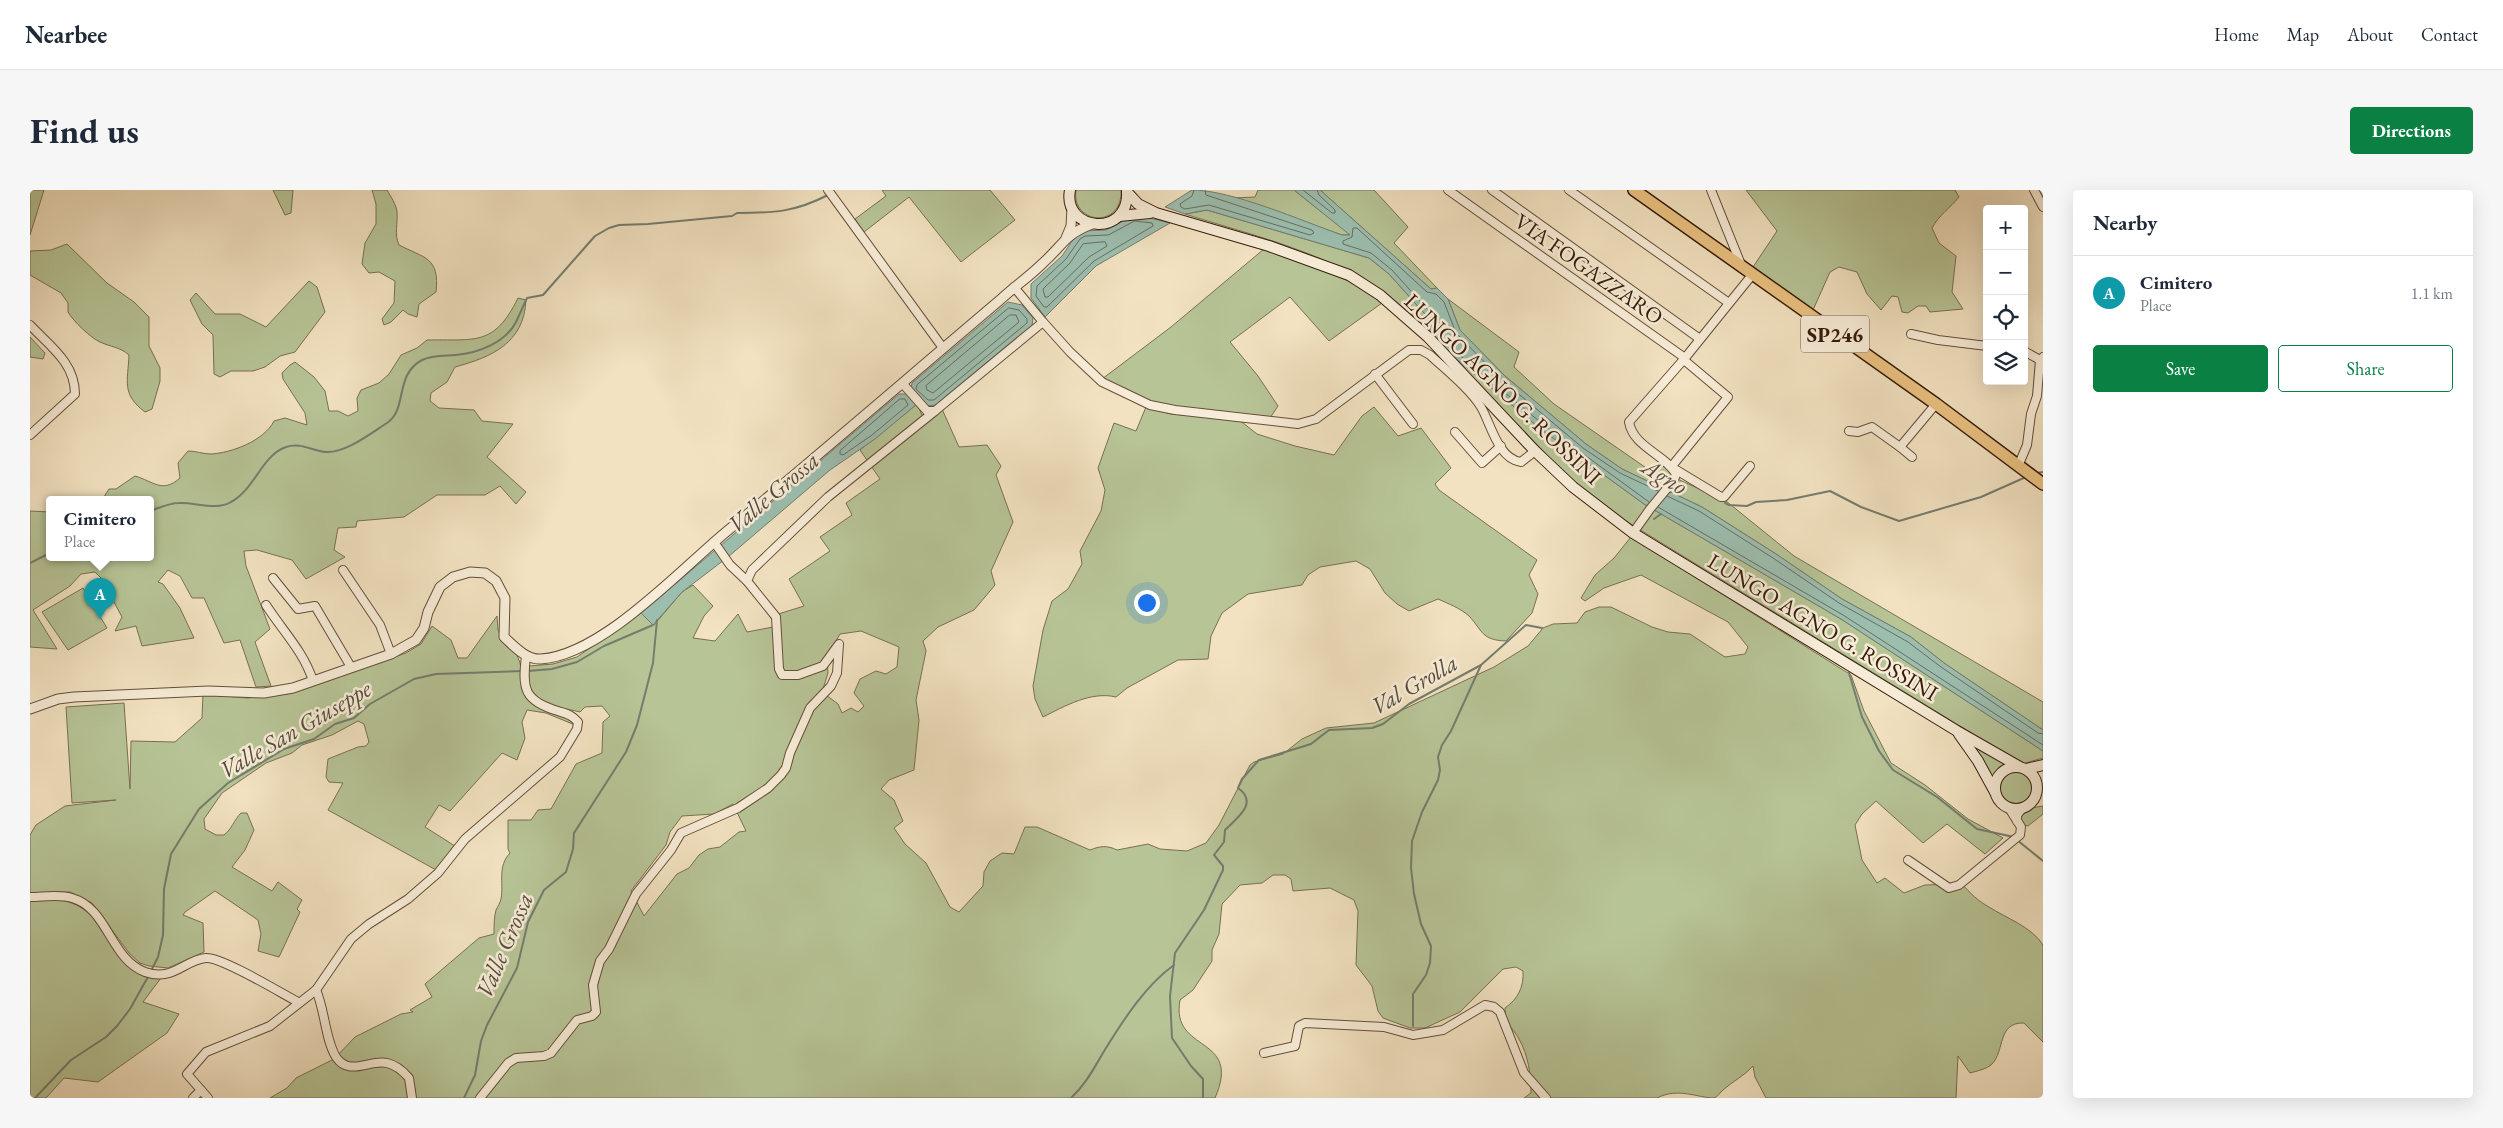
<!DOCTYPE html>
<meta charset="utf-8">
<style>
body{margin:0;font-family:"EB Garamond",serif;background:#f6f6f7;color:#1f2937}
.controls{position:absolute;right:15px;top:15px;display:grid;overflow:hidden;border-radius:5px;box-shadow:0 5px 20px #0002}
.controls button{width:45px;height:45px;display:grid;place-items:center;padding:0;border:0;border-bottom:1px solid #e0e1e3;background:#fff;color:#1f2937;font:25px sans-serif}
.you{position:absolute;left:1116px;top:412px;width:18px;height:18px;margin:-12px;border:4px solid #fff;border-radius:50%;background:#1a73e8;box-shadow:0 0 0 8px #1a73e833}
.badge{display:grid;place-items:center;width:32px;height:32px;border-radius:50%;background:#0b8043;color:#fff;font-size:16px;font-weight:700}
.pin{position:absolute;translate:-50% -41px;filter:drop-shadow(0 1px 2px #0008)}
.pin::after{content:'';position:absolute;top:26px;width:18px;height:15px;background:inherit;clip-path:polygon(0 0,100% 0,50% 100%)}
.popup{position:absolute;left:16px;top:306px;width:108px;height:65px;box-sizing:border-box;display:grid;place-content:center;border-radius:5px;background:#fff;filter:drop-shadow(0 1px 4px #0005);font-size:16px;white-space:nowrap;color:#747a83}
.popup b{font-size:19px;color:#1f2937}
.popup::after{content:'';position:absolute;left:50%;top:100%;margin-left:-10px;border:10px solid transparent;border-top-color:#fff}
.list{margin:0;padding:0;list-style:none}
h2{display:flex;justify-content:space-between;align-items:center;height:65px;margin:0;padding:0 20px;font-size:21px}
h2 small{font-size:16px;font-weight:400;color:#747a83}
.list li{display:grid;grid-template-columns:32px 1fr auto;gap:15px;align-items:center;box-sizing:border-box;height:75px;padding:0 20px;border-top:1px solid #e0e1e3}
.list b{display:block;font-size:19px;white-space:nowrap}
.list p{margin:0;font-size:16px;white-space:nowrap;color:#747a83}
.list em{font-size:16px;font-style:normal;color:#747a83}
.actions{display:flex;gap:10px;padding:15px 20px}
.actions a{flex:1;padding:11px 0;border:1px solid #0b8043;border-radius:5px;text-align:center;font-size:18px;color:#0b8043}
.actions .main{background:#0b8043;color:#fff}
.icon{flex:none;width:28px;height:28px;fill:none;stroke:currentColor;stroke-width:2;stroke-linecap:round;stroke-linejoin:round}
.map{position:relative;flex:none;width:2013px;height:908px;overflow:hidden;border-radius:5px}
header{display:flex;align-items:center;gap:30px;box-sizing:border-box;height:70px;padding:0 25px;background:#fff;border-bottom:1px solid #e0e1e3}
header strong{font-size:24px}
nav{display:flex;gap:28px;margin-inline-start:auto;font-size:18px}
.intro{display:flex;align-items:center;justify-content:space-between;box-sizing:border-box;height:120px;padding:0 30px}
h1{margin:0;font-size:35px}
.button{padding:12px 22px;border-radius:5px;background:#0b8043;color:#fff;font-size:18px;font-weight:700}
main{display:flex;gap:30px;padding:0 30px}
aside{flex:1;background:#fff;border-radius:5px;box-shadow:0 5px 20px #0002}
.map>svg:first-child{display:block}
.green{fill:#b7c496;stroke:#787052;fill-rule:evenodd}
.water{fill:#9cbeaf;stroke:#747d6e}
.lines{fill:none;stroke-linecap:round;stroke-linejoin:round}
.shore{stroke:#6a6d5e;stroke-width:1}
.stream{stroke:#747d6e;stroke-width:2}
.minor-casing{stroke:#664e3a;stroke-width:10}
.tertiary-casing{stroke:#664e3a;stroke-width:11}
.secondary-casing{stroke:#381c0d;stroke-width:12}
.primary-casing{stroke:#381c0d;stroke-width:14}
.minor{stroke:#f7ecd7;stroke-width:8}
.tertiary{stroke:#f7ecd7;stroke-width:9}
.secondary{stroke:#f7ecd7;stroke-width:10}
.primary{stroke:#e9c180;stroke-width:11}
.labels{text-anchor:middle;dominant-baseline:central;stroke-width:5;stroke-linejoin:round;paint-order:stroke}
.shield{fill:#f7ecd7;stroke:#715a4a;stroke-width:1}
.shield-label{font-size:21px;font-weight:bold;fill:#381c0d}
.street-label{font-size:22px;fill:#381c0d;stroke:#f7ecd7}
.water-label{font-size:24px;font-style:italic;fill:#564d3e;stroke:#f7ecd7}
</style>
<header>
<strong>Nearbee</strong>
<nav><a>Home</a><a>Map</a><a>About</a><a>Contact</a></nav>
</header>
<div class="intro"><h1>Find us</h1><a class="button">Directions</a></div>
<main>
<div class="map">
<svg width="2013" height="908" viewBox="0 0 2013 908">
<rect width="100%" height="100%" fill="#f2e2c1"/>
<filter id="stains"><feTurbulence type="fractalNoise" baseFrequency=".004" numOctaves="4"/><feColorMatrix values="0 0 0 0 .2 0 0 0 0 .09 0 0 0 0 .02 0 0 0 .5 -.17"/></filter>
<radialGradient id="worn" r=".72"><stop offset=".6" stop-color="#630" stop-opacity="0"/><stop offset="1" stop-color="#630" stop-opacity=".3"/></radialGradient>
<g class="green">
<polygon points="0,0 14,0 0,45"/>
<polygon points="243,0 263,0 261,23 255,25"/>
<path d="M342,0H357C361,7 366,14 367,22C368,33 364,44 369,55C394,68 410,67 406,102L389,114L387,127L378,124L373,120L361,132L354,135L352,129L364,113L365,91L349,82L339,83L332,74L335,53L346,34V14Z"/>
<polygon points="852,0 960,0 985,30 931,72 879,7 834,42 825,29 856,6"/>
<path d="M1046,0H1091C1093,39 1041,35 1046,0Z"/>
<polygon points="1228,0 1264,0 1321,45 1312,45 1202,8 1225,7"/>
<polygon points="1290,0 1344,0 1378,37 1364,53 1407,98 1401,99"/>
<path d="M1716,0H1925L1929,7C1920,18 1909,25 1902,38L1909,53L1926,66L1922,102L1933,119L1900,122L1896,116H1888L1878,123L1872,122L1868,107L1862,106L1851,120L1837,104L1827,82L1809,77L1800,82L1783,120L1723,77L1747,41Z"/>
<path d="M1177,20L1339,68L1359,84L1403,133L1399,141C1328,69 1247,53 1155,24Z"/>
<path d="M37,54L77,93L104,112L119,127V156L130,178V191L122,219L115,222C91,204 98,191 99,165C90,157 81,157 70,152C61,148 43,131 38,122V113L31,103L0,85V61L21,60Z"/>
<path d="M1234,59C1275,73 1318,85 1352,113L1299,151L1260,107L1200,152L1228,186L1248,216L1240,228L1148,219L1114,211L1072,189L1141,137Z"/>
<polygon points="279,91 287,97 295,122 265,162 250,166 235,177 223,181 201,181 190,187 184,184 183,145 172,134 160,110 166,103 185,124 210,124 236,137"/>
<path d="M488,108L496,110C494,153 462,167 425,177L417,192L401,203L400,211L409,218L444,220L452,231L483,234L457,267L496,302L486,314L470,296L455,305H407L374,327L327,331L326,337L308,338L304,360L315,367L276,389L262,370L227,360L214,361L216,376L240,439L225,452L241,496L226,497L210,450L194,453L174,408H162L150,386L138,380L128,392L133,394L150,418L164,448L112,456L106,436L85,441L92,427L71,388L65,382L51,384L40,396L3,420L27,459L0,457V321L20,322V368H120V310H72L79,299H86L105,286C123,291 132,304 150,288L148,273L158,261C166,261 173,264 181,264C201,263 234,251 244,231L255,228L277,235L275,223L253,189L252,183L260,175L265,172L284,187L295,201L299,221H308L318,226L328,221L327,208L331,200L349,193L359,184L371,165L387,158L397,150C445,149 464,157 488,108Z"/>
<polygon points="1418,109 1489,162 1484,177 1524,214 1622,282 1631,275 1640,280 1643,287 1696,311 1764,366 2013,512 2013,540 1914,473 1881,447 1812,409 1746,364 1672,317 1592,279 1556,254 1475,186 1430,140"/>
<polygon points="0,147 15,163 13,169 0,167"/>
<polygon points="1424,167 1512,240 1614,314 1811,429 2013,561 2013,568 1992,574 1599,333 1570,312 1536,285"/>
<path d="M887,214L892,225L899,226L912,219L929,257L957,255L971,276L966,285L983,332L961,381L965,395L944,420L908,437L893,451L896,461L886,510L889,530L884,580L859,590L851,599L864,610L873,631L864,638L875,654L896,673L920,717L929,722L953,696L954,682L960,671L972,663L984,664L995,637H1007L1060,660C1070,656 1077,655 1087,660L1118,654L1130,659L1157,661L1176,653L1189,635L1220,575L1224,572L1253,564L1272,549L1296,538L1344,533L1464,477L1498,456L1513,438L1523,434L1547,433L1555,422L1569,417H1581L1622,437L1638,442L1660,444L1695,467L1715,464L1718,457L1698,432L1611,385L1574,398L1555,411L1551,408L1565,385L1584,368L1601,347L1821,485L1834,521L1861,573L1895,595L1938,629L1973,648L1955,664L1917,634L1893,653L1846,611L1832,624L1825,635L1832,670L1847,693L1855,688L1874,703L1895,695L1932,694C1940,703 1948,711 1959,717C1976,728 2002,737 2013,755V852L1994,833C1967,832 1975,861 1962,874C1957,879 1947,881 1940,883L1928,866L1926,908H1736L1725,887L1723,876C1714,886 1703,891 1693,900C1690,902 1688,907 1684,908C1668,908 1648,897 1627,908H1494L1501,903C1501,884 1498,865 1489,849C1481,835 1475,835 1475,818C1488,809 1494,797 1493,781L1486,777L1473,779L1430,822L1395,838H1380L1353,828L1348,821L1342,796L1326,775L1328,721L1324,710L1300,698L1263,701L1261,689L1255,685H1243L1232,693L1210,695L1192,714L1189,744L1182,760V771L1163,800L1150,810C1140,864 1213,844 1185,908H240L257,898L266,888L304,869L325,847L371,824L383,822L380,820L402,807L395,794L449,748L464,744C464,736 464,727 466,720C468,716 470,713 471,709C474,692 467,677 480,663L478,659V630H501L508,620L521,619L546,574L572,563L573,532L580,526L572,516L555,517L550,522C521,515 493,513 499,476L523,474L547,467L611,423L624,435L652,402L663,395L683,416L674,426L663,448L685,451L708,424L717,442L743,437L742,426L774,416L759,389L800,361L790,347L822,325L816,313L850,289L830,260ZM831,441L869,457L867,477L856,484L846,481L830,489L824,503L834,516L828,522L821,518L812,523L808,514L792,502L798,483L797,467L810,444ZM703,614L716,641L709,642L690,657L678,659L669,665L659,678L647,684L614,726L601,701L636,655L640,642L652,626L684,624Z"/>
<path d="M1116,217L1141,224L1208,229L1227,244L1265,256L1304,265L1332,226L1344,217L1368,246L1391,238L1421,278L1405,294L1409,300L1507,370L1499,385L1508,404L1502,423L1476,451C1451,450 1453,441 1439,426C1430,418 1419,414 1408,409L1379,421L1367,414L1355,403L1340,379L1326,371L1290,377L1278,385L1272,395L1218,404L1192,423L1181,446L1178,469L1148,470L1097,498L1086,507C1061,501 1035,516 1013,527L1005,509L1003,496L1013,440L1022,411L1038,399L1052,374L1050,361L1071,321L1075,300L1068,278L1084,233L1106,241Z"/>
<polygon points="53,398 77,438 38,460 12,422"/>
<path d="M467,426L468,440L476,456L487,465L490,473L496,508L506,516L543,529L545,535L516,523L497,520L492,532L495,548L487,570L472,563L420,621L409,615L395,637L425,656L406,680L298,620L313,593L299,592L296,587L298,569L328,557L336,556L339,552L334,534L328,531L302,545L272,555L262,563L236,573L192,603L174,629L175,639L186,645H194C202,639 204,630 211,623H217L224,640L215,660L202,677L242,701L248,692L272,710L267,719L270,722L249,767L228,761L231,744L228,730L185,701L155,722L153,725L173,733L174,762L138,778L119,776L110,773L99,763L62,713L40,702L0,703V645L6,635L35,616L86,610L42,613L36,517L94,513L100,599L101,551L145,552L172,528L173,504L217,508L258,504L376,463L391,454L402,436L421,450L428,468H437Z"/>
<polygon points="1936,548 1978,573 1967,580 1961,589"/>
<circle cx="1986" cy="598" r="16"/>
<polygon points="2013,616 2013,624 1998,636 1994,635 1990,628 1990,624 2001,618"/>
<path d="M0,711C12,711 28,708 39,712C83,726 76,782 131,788L113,812L149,824L137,843L68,892L34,888L16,908H0Z"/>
</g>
<g class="water">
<path d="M1162,0C1202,0 1272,31 1312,45H1320L1264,0H1290L1401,99L1407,98L1418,109L1430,140L1475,186L1556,254L1592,279L1672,317L1746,364L1812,409L1881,447L1914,473L2013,540V561L1811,429L1614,314L1512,240L1424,167L1399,141L1403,133L1359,84L1339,68L1177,20L1155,24L1135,17Z"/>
<polygon points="1116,27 1140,33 1066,76 1015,127 1001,108 1001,94 1032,66 1046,45 1054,41 1076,40 1095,30"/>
<polygon points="978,112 992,115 1003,128 1002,136 906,215 896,216 881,199 882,193"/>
<polygon points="869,204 877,204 887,214 845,249 800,280 698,367 652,402 623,435 611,423"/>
</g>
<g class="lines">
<g class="shore">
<polyline points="1164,0 1162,6 1150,14 1151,17 1155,19 1179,15 1280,45 1284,43 1282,40 1176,5 1175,0"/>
<polyline points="1273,0 1302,23 1305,23 1305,20 1289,5 1287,0"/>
<polygon points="1105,31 1122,33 1123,36 1064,71 1017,117 1014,117 1006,106 1007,96 1036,69 1050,49 1055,46 1078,45"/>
<polygon points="1075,52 1077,56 1059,67 1018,107 1015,107 1013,99 1040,73 1053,54"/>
<polygon points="979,118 989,120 997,129 997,133 916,200 904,210 898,210 886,199 887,195"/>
<polygon points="980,125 986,125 989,132 903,203 897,200 896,196"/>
<polygon points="870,209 875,209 878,215 842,245 813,265 810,264 810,261"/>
<polyline points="1637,306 1669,321 1743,368 1809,413 1878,452 1911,477 2008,543 2013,544"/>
<polyline points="1619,312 1515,236 1427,163 1406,141 1406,129 1362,80 1341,63 1313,54 1313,51 1322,47 1323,38 1327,38 1397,102 1406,104 1414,112 1426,143 1472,190 1553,258 1590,283 1628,301"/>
<polyline points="1628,317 1813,425 2013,555"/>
</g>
<g class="stream">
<polyline points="2007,283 2013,282"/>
<polyline points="1695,313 1699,315 1717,316 1726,312 1757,310 1800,301 1831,317 1869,331 1951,307 1996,287"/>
<path d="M120,321C129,318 139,313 149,313C164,312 187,321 201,312C225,299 232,265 256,257C271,252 282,261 296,262C316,263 341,243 357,233C378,219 364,185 392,170C402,165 415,166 426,165C448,163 475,153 486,132C490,124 493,116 497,108L513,105L565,46L579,38L589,35L618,34L702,26L707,23C744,23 765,22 798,5"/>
<polyline points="1624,329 1631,324"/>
<polyline points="0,373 20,363"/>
<polyline points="498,481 522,479 547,472 574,456 623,435"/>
<polyline points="1819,483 1832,527 1849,561 1863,580 1907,607 1947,639 1984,647"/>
<polyline points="1987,650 2013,671"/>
<polyline points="121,781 128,767 133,745 134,699 141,664 169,619 198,593 254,559 284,549 305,534 324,528 340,514 384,489 406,484 493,481"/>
<polyline points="1383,836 1383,804 1396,785 1400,773 1401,756 1391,734 1384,704 1381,678 1382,651 1392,622 1408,590 1410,580 1408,567 1412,555 1421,541 1451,475"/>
<polyline points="5,908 41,870 76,847 87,836 100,819 119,785"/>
<polyline points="434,908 445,885 451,851 457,835 487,778 498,732 514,700 536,682 543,659 544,643 596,562 607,535 623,473 627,430"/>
<path d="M1041,908C1057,893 1065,876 1076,858C1094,829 1116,795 1144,775"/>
<path d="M1173,908V889L1161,876L1142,848L1140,806L1145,763L1174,720L1193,680V676L1184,665L1194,652L1195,640C1207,628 1229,613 1208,598L1212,589L1229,570L1281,554L1299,540L1342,538L1353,534L1379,514L1451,475L1496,435L1512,438"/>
</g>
<defs>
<g id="minor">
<polyline points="798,0 913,158"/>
<polyline points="1418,0 1655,168"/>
<polyline points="1462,0 1670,149"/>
<polyline points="1539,0 1699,113"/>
<polyline points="1681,0 1712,77"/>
<polyline points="2004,0 2013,17"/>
<polyline points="984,97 1013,132"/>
<path d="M0,135C20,156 45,173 45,204L0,245"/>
<polyline points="1881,144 1908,150 1957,156"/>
<polyline points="1994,161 2010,170"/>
<polyline points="1345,184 1383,234"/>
<path d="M872,193L897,221H905L1013,132L1040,162L1072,192L1120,215L1145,220L1268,234L1286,229L1379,160H1391L1400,165C1416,180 1440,199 1451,217C1461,234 1468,269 1491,272L1505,261"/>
<polyline points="1819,241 1828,242 1842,237 1870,257"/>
<polyline points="1425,242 1452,273 1471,256"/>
<polyline points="1882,267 1870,257 1906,214"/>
<polyline points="1989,274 1997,255 2001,224 2007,206 2010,170 2013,167"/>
<polyline points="1642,276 1698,207 1654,170"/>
<polyline points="1643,278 1691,307 1694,307 1720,276"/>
<path d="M1603,343L1620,319L1644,290L1646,284C1635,264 1603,257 1599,232L1655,168L1722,85"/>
<polyline points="684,352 700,375 717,391"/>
<polyline points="313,380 350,435 361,464"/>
<polyline points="243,388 268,419 285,416 321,477"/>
<path d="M236,415C252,440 274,462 283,491"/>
<polyline points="1987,631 1987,625 1992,619"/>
<polyline points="1878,670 1919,698 1929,695 1990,645 1991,637 1979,618"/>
<path d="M0,707C13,707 30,704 42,708C78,718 80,769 115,782C143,792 154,770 176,768C192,767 251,803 268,812"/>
<path d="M286,800C295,820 295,849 306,867C319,887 340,869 357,873C366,875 373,881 379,888L382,908"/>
<polyline points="1234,863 1265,856 1269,836 1275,833 1354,837 1383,845 1413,840 1455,815 1464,817 1470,822 1494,883 1516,908"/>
<polyline points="163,908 171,900"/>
<path d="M178,908L157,884L176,862L240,836L286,800L321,749L339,734L378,709L408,683L435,649L530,567L547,539L548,532C542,525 537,524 528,521C494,511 492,499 496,466"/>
<polyline points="450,908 478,873 486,868 514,866 521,863 547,830 562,826 566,822 563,795 570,771 579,759 606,704 641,660 651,643 708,618 738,598 751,585 756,578 760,563 780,518 801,496 807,483 809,454 793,476 768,485 752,485 749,479 746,427 717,391 722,380 798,307 905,221"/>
</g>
<g id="tertiary">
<polyline points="1036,48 1041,36 1042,18"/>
<path d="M0,519L28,509L44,507L178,501L234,503L263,498L361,464L386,450L394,438L398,422L410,397L423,387L440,382L455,383L466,391L475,408L474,447C484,456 496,470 511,469C572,465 650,380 696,342C788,266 879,187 970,110C984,97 1000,86 1013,73C1034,54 1034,45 1062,34"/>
</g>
<g id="secondary">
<path d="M1040,0C1032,42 1100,48 1097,1"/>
<polyline points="1097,2 1108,14 1126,23 1239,56 1319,85 1350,105 1398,147 1505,261 1543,297 1603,343 1927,541 1990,577"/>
<polyline points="1089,26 1120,23"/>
<polyline points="1929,544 1948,571 1965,602"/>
<circle cx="1986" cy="598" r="21"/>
<polyline points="1996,579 2013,575"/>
</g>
<polyline id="primary" points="1604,0 1906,214 2013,294"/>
</defs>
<use href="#minor" class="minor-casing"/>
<use href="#tertiary" class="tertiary-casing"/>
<use href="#secondary" class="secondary-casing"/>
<use href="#primary" class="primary-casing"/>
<use href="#minor" class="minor"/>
<use href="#tertiary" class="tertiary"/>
<use href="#secondary" class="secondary"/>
<use href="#primary" class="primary"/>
</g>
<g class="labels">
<rect class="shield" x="1771" y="125.5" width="68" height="37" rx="4"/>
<g class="shield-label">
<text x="1805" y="144">SP246</text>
</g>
<g class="street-label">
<text transform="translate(1559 79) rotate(35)">VIA FOGAZZARO</text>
<text transform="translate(1473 199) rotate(44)">LUNGO AGNO G. ROSSINI</text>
<text transform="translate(1793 437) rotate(31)">LUNGO AGNO G. ROSSINI</text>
</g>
<g class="water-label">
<text transform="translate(1635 286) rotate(31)">Agno</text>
<text transform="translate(743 302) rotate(-40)">Valle Grossa</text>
<text transform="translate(1384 494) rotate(-30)">Val Grolla</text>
<text transform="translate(265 539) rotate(-30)">Valle San Giuseppe</text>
<text transform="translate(474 755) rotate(-67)">Valle Grossa</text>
</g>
</g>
<rect width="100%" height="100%" filter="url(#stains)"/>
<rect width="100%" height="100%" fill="url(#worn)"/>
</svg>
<div class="controls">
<button>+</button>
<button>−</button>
<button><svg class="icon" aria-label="locate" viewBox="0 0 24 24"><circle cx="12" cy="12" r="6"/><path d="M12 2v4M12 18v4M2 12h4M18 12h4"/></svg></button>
<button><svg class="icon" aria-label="layers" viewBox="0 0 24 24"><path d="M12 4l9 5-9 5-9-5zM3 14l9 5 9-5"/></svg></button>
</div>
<div class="you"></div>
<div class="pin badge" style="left:70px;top:429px;background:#0f9aa8">A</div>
<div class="popup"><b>Cimitero</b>Place</div>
</div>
<aside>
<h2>Nearby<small></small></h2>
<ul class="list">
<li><span class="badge" style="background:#0f9aa8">A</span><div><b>Cimitero</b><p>Place</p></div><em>1.1 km</em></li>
</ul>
<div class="actions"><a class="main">Save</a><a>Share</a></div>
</aside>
</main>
